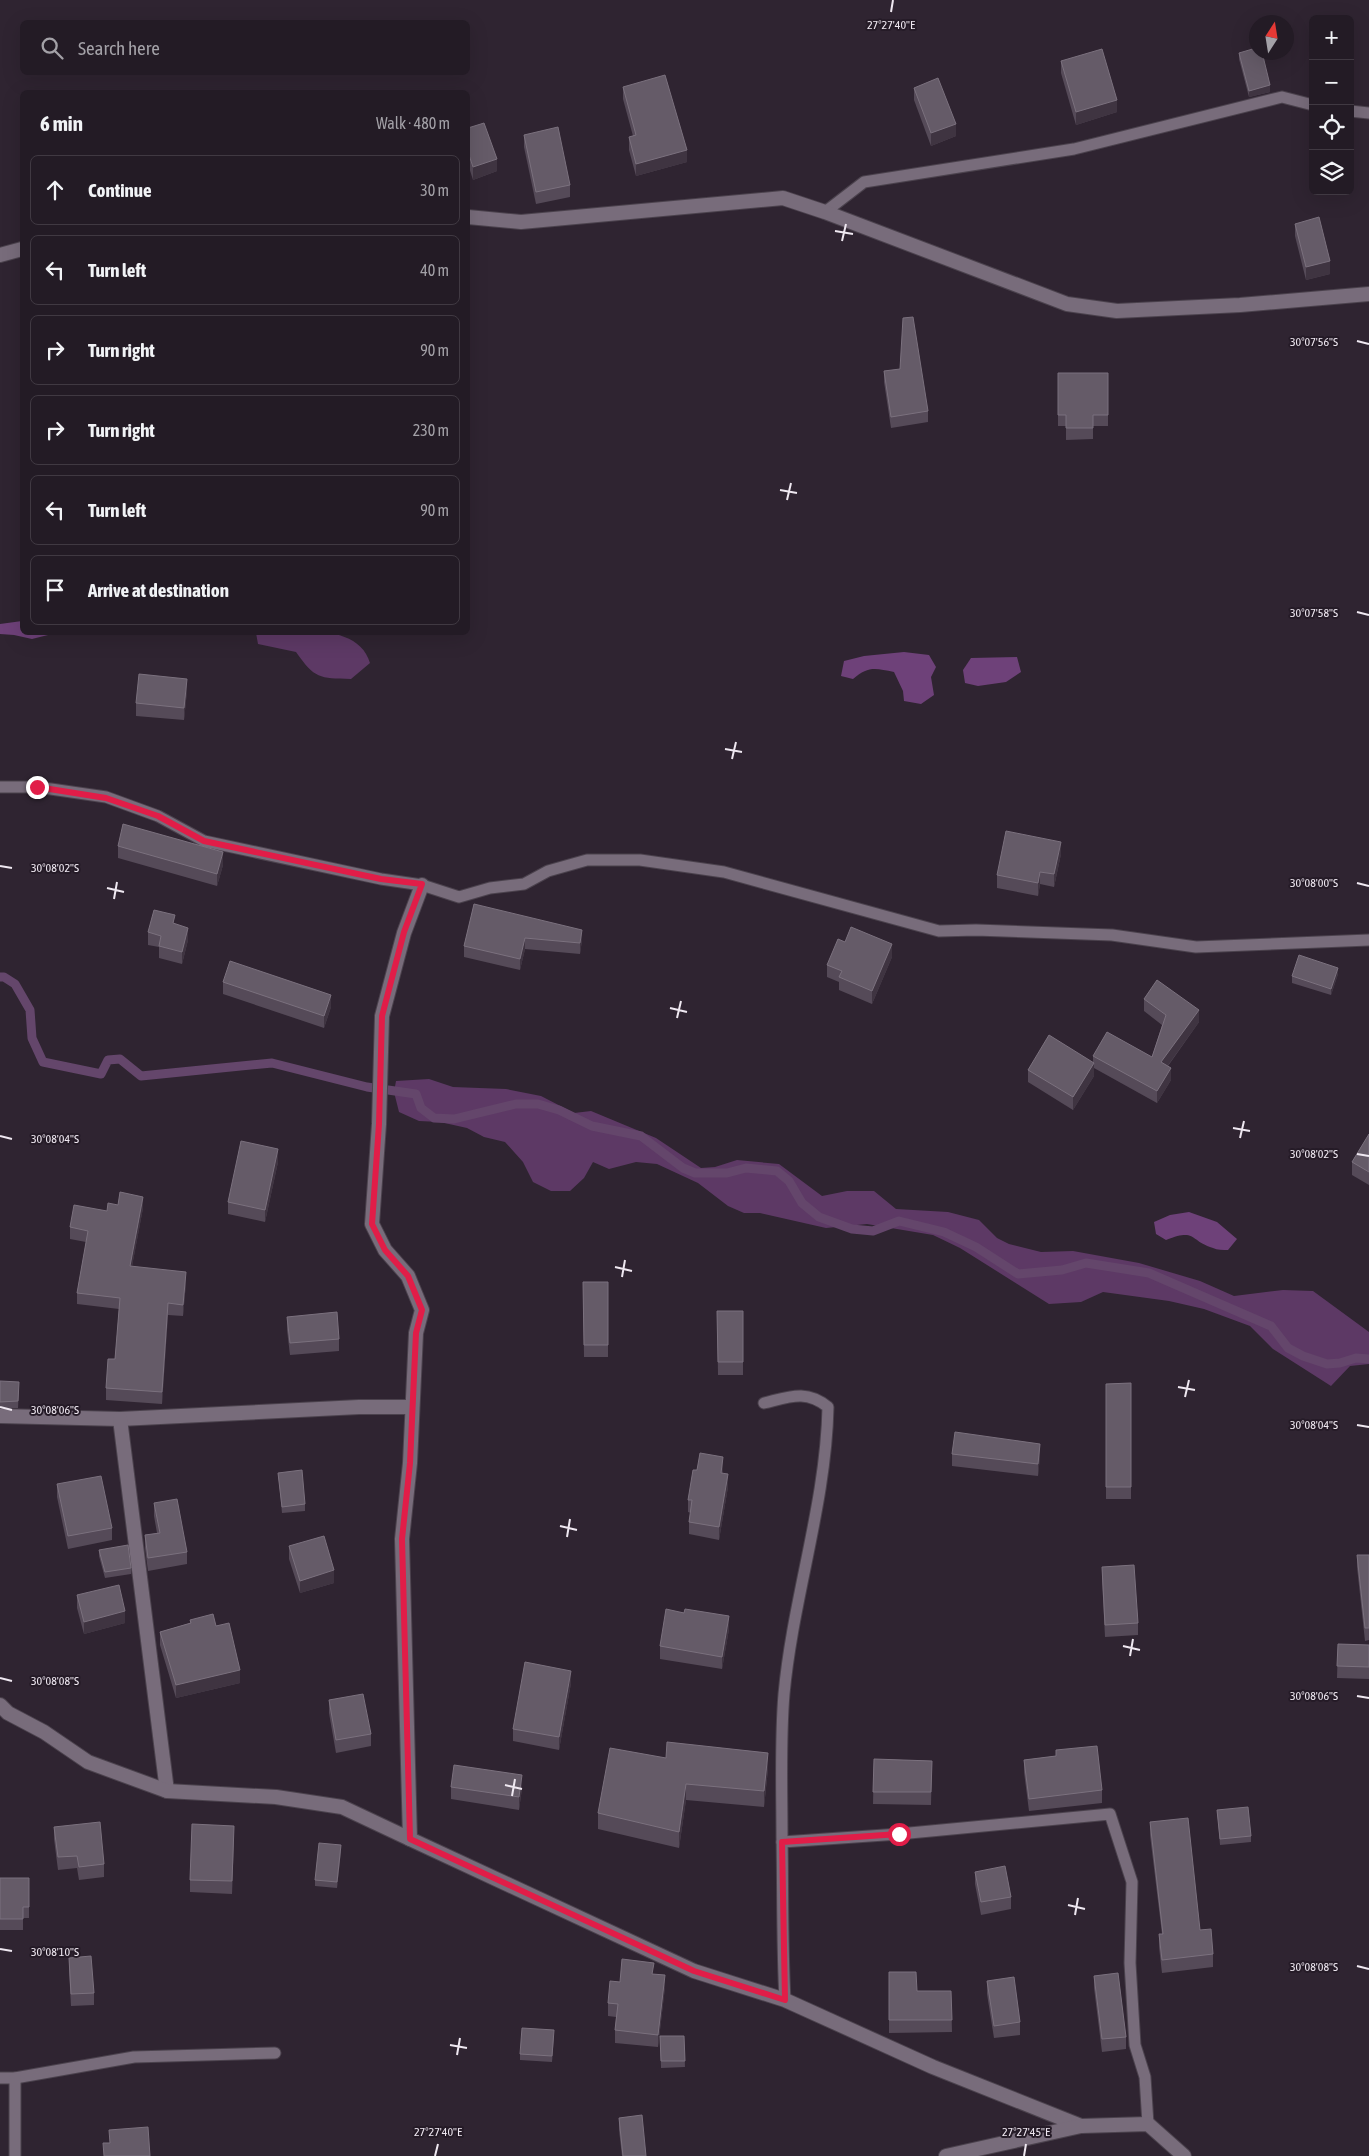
<!DOCTYPE html>
<meta charset="utf-8">
<style>
body{margin:0;font-family:"Asap Condensed",sans-serif;background:#2b242d;color:#f1f3f6}
.controls{position:absolute;right:15px;top:15px;display:grid;overflow:hidden;border-radius:8px;box-shadow:0 5px 20px #0002}
.controls button{width:45px;height:45px;display:grid;place-items:center;padding:0;border:0;border-bottom:1px solid #403942;background:#231b25;color:#f1f3f6;font:25px sans-serif}
.compass{position:absolute;left:1249px;top:15px;width:45px;height:45px;border-radius:50%;background:#231b25;box-shadow:0 5px 20px #0002;rotate:12deg}
.stop{position:absolute;width:15px;height:15px;margin:-11px;border:4px solid #e11d48;border-radius:50%;background:#fff}
.stop.end{background:#e11d48;border-color:#fff;box-shadow:0 1px 5px #0008}
.list{margin:0;padding:0;list-style:none}
h2{display:flex;justify-content:space-between;align-items:center;height:65px;margin:0;padding:0 20px;font-size:21px}
h2 small{font-size:16px;font-weight:400;color:#a3a1a7}
.list li{display:grid;grid-template-columns:32px 1fr auto;gap:15px;align-items:center;box-sizing:border-box;height:70px;margin:0 10px 10px;padding:0 10px;border:1px solid #403942;border-radius:8px}
.list b{display:block;font-size:19px;white-space:nowrap}
.list em{font-size:16px;font-style:normal;color:#a3a1a7}
.icon{flex:none;width:28px;height:28px;fill:none;stroke:currentColor;stroke-width:2;stroke-linecap:round;stroke-linejoin:round}
.map{position:relative;flex:none;width:1369px;height:2156px;overflow:hidden}
.search{position:absolute;background:#231b25;box-shadow:0 5px 20px #0002;left:20px;top:20px;width:450px;height:55px;display:flex;align-items:center;gap:12px;box-sizing:border-box;padding:0 18px;border-radius:8px;color:#a3a1a7;font-size:19px}
.panel{position:absolute;background:#231b25;box-shadow:0 5px 20px #0002;left:20px;top:90px;width:450px;height:545px;border-radius:8px}
.map>svg:first-child{display:block}
.green{fill:#5d3965}
.forest{fill:#6e4179}
.lines{fill:none;stroke-linecap:round;stroke-linejoin:round}
.stream{stroke:#64466b;stroke-width:9}
.service-casing{stroke:#4b424d;stroke-width:13}
.minor-casing{stroke:#4b424d;stroke-width:16}
.service{stroke:#786c7b;stroke-width:11}
.minor{stroke:#786c7b;stroke-width:14}
.wall{fill:#554a58}
.shaded-wall{fill:#3f3441}
.building{fill:#655b68;stroke:#7b717e}
.route{stroke:#e11d48;stroke-width:6}
.ticks{fill:none;stroke:#efe8f1;stroke-width:2}
.ticks-label{font-size:12px;text-anchor:middle;fill:#efe8f1;stroke:#251b27;stroke-width:4;stroke-linejoin:round;paint-order:stroke}
</style>
<div class="map">
<svg width="1369" height="2156" viewBox="0 0 1369 2156">
<rect width="100%" height="100%" fill="#2f2431"/>
<g class="green">
<path d="M256,633C291,632 358,621 370,663L351,679C319,678 315,679 296,652L258,644Z"/>
<polygon points="429,1079 453,1087 506,1089 541,1096 574,1113 591,1111 656,1138 701,1168 715,1167 737,1160 779,1164 822,1196 847,1191 874,1191 896,1209 948,1212 979,1220 997,1238 1009,1244 1041,1252 1073,1251 1139,1263 1200,1281 1234,1296 1283,1290 1313,1291 1369,1332 1369,1364 1350,1366 1331,1386 1273,1349 1250,1326 1204,1309 1169,1301 1103,1292 1081,1302 1049,1304 960,1248 933,1235 867,1224 826,1228 760,1213 744,1213 728,1206 698,1183 657,1164 636,1162 609,1169 593,1162 584,1178 570,1191 551,1191 533,1182 523,1162 505,1142 484,1137 467,1128 440,1122 419,1121 399,1112 394,1092 396,1081"/>
</g>
<g class="forest">
<polygon points="22,621 22,632 49,633 48,635 32,639 14,635 0,634 0,624"/>
<path d="M904,652L929,655L936,667L931,677L934,695L921,704L904,701L903,691L894,672C875,668 868,666 853,679L841,676L844,661L864,656Z"/>
<polygon points="1017,657 1021,672 1006,682 978,686 965,683 963,670 971,658"/>
<path d="M1189,1212L1217,1222L1237,1239L1228,1250C1223,1250 1217,1250 1213,1248C1189,1241 1197,1228 1166,1240L1156,1234L1154,1222L1170,1215Z"/>
</g>
<g class="lines">
<polyline class="stream" points="0,977 4,977 15,984 30,1010 32,1038 43,1062 101,1074 108,1060 120,1059 141,1076 272,1063 367,1087 416,1094 421,1108 434,1118 454,1119 516,1104 538,1104 559,1110 592,1126 641,1136 683,1168 695,1173 727,1173 746,1168 777,1171 789,1181 802,1203 819,1217 852,1229 873,1231 899,1221 944,1232 976,1247 1018,1274 1062,1270 1086,1263 1149,1273 1271,1326 1288,1348 1303,1356 1327,1364 1340,1363 1356,1358 1369,1359"/>
<defs>
<g id="service">
<polyline points="1350,111 1369,113"/>
<polyline points="825,212 864,182 1074,149 1282,97 1313,105"/>
<polyline points="0,787 37,787 106,797 158,816 204,841 381,879 422,885 459,897 490,888 524,884 548,871 587,860 640,860 724,872 939,931 976,930 1112,935 1196,947 1369,940"/>
<path d="M764,1403C789,1397 806,1389 828,1407C826,1504 793,1597 784,1694C780,1741 782,1790 782,1837C783,1891 782,1945 785,2000"/>
<polyline points="782,1842 899,1834 1110,1814 1132,1882 1130,1963 1135,2045 1145,2077 1148,2124"/>
<polyline points="0,2078 15,2078 134,2057 275,2053"/>
<polyline points="15,2078 15,2156"/>
</g>
<g id="minor">
<polyline points="468,217 521,222 783,198 825,212 1067,304 1117,311 1240,305 1369,294"/>
<polyline points="0,255 22,249"/>
<polyline points="422,885 404,933 382,1016 379,1124 372,1224 385,1250 408,1276 422,1310 416,1333 410,1463 402,1539 410,1839 694,1971 785,2000 933,2067 1081,2126"/>
<polyline points="0,1416 120,1419 359,1407 411,1407"/>
<polyline points="120,1419 167,1791"/>
<polyline points="0,1705 8,1713 44,1732 88,1762 167,1791 276,1797 342,1807 410,1839"/>
<polyline points="946,2156 1081,2126 1148,2124 1184,2156"/>
</g>
</defs>
<use href="#service" class="service-casing"/>
<use href="#minor" class="minor-casing"/>
<use href="#service" class="service"/>
<use href="#minor" class="minor"/>
</g>
<g class="wall">
<polygon points="1239,53 1270,92 1249,97 1239,59"/>
<polygon points="1061,61 1117,112 1076,125 1061,73"/>
<polygon points="623,87 687,162 636,176 629,150 629,137 633,136 623,99"/>
<polygon points="914,88 956,136 931,146 914,100"/>
<polygon points="468,128 497,171 473,180 468,164"/>
<polygon points="524,135 570,185 570,197 536,204 524,147"/>
<polygon points="1295,224 1330,274 1306,280 1295,236"/>
<polygon points="884,371 928,411 928,422 891,428 884,382"/>
<polygon points="1058,373 1108,373 1108,426 1093,426 1093,439 1066,440 1066,426 1058,426"/>
<polygon points="187,691 184,720 136,716 136,703"/>
<polygon points="118,846 223,865 217,886 118,858"/>
<polygon points="1061,854 1054,887 1040,884 1038,896 997,888 997,875"/>
<polygon points="474,904 582,940 580,954 525,949 520,970 464,957 464,946"/>
<polygon points="175,924 188,940 182,964 159,958 159,947 148,945 148,932"/>
<polygon points="845,942 892,957 872,1004 839,990 839,982 827,977 827,965"/>
<polygon points="1338,974 1331,995 1292,983 1292,976"/>
<polygon points="223,982 331,1007 324,1028 223,994"/>
<polygon points="1144,999 1199,1022 1168,1066 1171,1080 1157,1103 1094,1068 1094,1076 1073,1110 1028,1082 1028,1070 1093,1063 1093,1056 1152,1057 1162,1025 1144,1011"/>
<polygon points="1369,1134 1369,1185 1352,1175 1352,1162"/>
<polygon points="278,1162 265,1222 228,1214 228,1202"/>
<polygon points="118,1205 143,1208 132,1266 186,1283 183,1316 168,1315 162,1404 106,1400 106,1388 115,1359 119,1309 77,1304 77,1293 86,1242 70,1239 70,1227 107,1211"/>
<polygon points="583,1282 608,1282 608,1357 584,1357"/>
<polygon points="717,1311 743,1311 743,1375 718,1375"/>
<polygon points="287,1317 339,1339 339,1351 290,1355 287,1330"/>
<polygon points="0,1381 19,1389 18,1408 0,1408"/>
<polygon points="1131,1383 1131,1499 1106,1499 1106,1384"/>
<polygon points="952,1454 1040,1456 1038,1476 952,1466"/>
<polygon points="697,1470 723,1470 723,1474 728,1487 719,1540 689,1534 689,1522 691,1513 688,1512 688,1500"/>
<polygon points="278,1473 305,1504 305,1511 282,1513"/>
<polygon points="57,1484 112,1528 112,1540 68,1549 57,1497"/>
<polygon points="154,1503 187,1552 187,1564 148,1571 145,1548 145,1535 157,1533 154,1516"/>
<polygon points="289,1546 334,1583 300,1593 289,1559"/>
<polygon points="99,1550 131,1568 131,1574 105,1578 99,1556"/>
<polygon points="1357,1555 1369,1555 1369,1640 1365,1641 1357,1567"/>
<polygon points="1102,1567 1138,1623 1138,1635 1105,1637 1102,1579"/>
<polygon points="77,1595 125,1623 84,1634 77,1608"/>
<polygon points="190,1620 240,1683 176,1698 160,1645 160,1632 190,1623"/>
<polygon points="729,1629 722,1669 660,1659 660,1646"/>
<polygon points="1338,1644 1369,1645 1369,1679 1337,1678"/>
<polygon points="571,1683 559,1750 513,1741 513,1729"/>
<polygon points="329,1700 371,1734 371,1746 336,1753 329,1713"/>
<polygon points="1056,1750 1102,1790 1102,1803 1029,1811 1024,1772 1024,1760 1056,1756"/>
<polygon points="666,1758 768,1769 764,1807 686,1800 679,1848 598,1829 598,1813"/>
<polygon points="874,1759 932,1761 931,1805 873,1804"/>
<polygon points="451,1787 522,1788 519,1810 451,1799"/>
<polygon points="1217,1810 1251,1836 1251,1842 1220,1845"/>
<polygon points="1150,1822 1200,1930 1213,1954 1213,1967 1162,1973 1159,1947 1159,1934 1162,1934 1150,1835"/>
<polygon points="54,1827 104,1864 104,1877 79,1880 77,1868 58,1870 54,1839"/>
<polygon points="234,1839 232,1894 190,1892 190,1880"/>
<polygon points="341,1851 337,1888 315,1886 315,1880"/>
<polygon points="975,1872 1011,1897 1011,1909 981,1915 975,1884"/>
<polygon points="0,1878 29,1878 29,1918 23,1918 23,1930 0,1930"/>
<polygon points="69,1958 94,1993 94,2005 71,2006 69,1970"/>
<polygon points="889,1972 917,1991 951,1991 952,2032 889,2033"/>
<polygon points="654,1974 665,1987 658,2047 615,2043 615,2030 616,2017 608,2016 608,2003 620,1982"/>
<polygon points="1094,1976 1126,2037 1126,2049 1102,2052 1094,1988"/>
<polygon points="987,1981 1020,2022 1020,2035 994,2038 987,1994"/>
<polygon points="554,2036 552,2062 520,2060 520,2054"/>
<polygon points="660,2036 684,2036 685,2067 661,2068"/>
<polygon points="619,2118 646,2156 622,2156 619,2130"/>
</g>
<g class="shaded-wall">
<polygon points="1270,85 1270,92 1249,97 1249,91"/>
<polygon points="1117,100 1117,112 1076,125 1076,112"/>
<polygon points="956,124 956,136 931,146 931,133"/>
<polygon points="687,150 687,162 636,176 636,164"/>
<polygon points="497,159 497,171 473,180 473,167"/>
<polygon points="1330,261 1330,274 1306,280 1306,267"/>
<polygon points="187,679 187,691 184,720 184,708"/>
<polygon points="1061,842 1061,854 1054,887 1054,874"/>
<polygon points="223,852 223,865 217,886 217,874"/>
<polygon points="1040,872 1040,884 1038,896 1038,883"/>
<polygon points="188,928 188,940 182,964 182,952"/>
<polygon points="582,930 582,940 580,954 580,943"/>
<polygon points="525,938 525,949 520,970 520,959"/>
<polygon points="892,944 892,957 872,1004 872,991"/>
<polygon points="1338,968 1338,974 1331,995 1331,989"/>
<polygon points="331,995 331,1007 324,1028 324,1016"/>
<polygon points="1199,1010 1199,1022 1161,1075 1161,1062"/>
<polygon points="1094,1063 1094,1076 1073,1110 1073,1097"/>
<polygon points="1171,1068 1171,1080 1157,1103 1157,1091"/>
<polygon points="278,1149 278,1162 265,1222 265,1210"/>
<polygon points="143,1197 143,1208 130,1277 130,1266"/>
<polygon points="186,1272 186,1283 183,1316 183,1305"/>
<polygon points="168,1303 168,1315 162,1404 162,1392"/>
<polygon points="1040,1444 1040,1456 1038,1476 1038,1464"/>
<polygon points="723,1457 723,1470 721,1486 721,1473"/>
<polygon points="728,1474 728,1487 719,1540 719,1527"/>
<polygon points="334,1570 334,1583 300,1593 300,1581"/>
<polygon points="125,1611 125,1623 84,1634 84,1622"/>
<polygon points="729,1616 729,1629 722,1669 722,1657"/>
<polygon points="240,1670 240,1683 176,1698 176,1685"/>
<polygon points="571,1671 571,1683 559,1750 559,1737"/>
<polygon points="768,1753 768,1769 764,1807 764,1791"/>
<polygon points="522,1775 522,1788 519,1810 519,1797"/>
<polygon points="686,1784 686,1800 679,1848 679,1832"/>
<polygon points="234,1826 234,1839 232,1894 232,1881"/>
<polygon points="341,1845 341,1851 337,1888 337,1882"/>
<polygon points="665,1975 665,1987 658,2047 658,2035"/>
</g>
<g class="building">
<polygon points="1256,48 1256,52 1262,52 1270,85 1249,91 1239,53"/>
<polygon points="1102,49 1117,100 1076,112 1061,61"/>
<polygon points="665,75 687,150 636,164 629,137 636,135 623,87"/>
<polygon points="938,78 956,124 931,133 914,88"/>
<polygon points="484,123 497,159 473,167 468,152 468,128"/>
<polygon points="558,127 570,185 536,192 524,135"/>
<polygon points="1319,217 1330,261 1306,267 1295,224"/>
<polygon points="913,317 928,411 891,417 884,371 900,369 903,318"/>
<polygon points="1058,373 1108,373 1108,415 1093,415 1093,428 1066,428 1066,415 1058,415"/>
<polygon points="139,674 187,679 184,708 136,703"/>
<polygon points="123,824 223,852 217,874 118,846"/>
<polygon points="1006,831 1061,842 1054,874 1040,872 1038,883 997,875"/>
<polygon points="474,904 582,930 580,943 525,938 520,959 464,946"/>
<polygon points="154,910 175,915 173,923 188,928 182,952 159,946 161,936 148,932"/>
<polygon points="851,927 892,944 872,991 839,977 842,971 827,965 838,939 845,942"/>
<polygon points="1299,955 1338,968 1331,989 1292,976"/>
<polygon points="230,961 331,995 324,1016 223,982"/>
<polygon points="1157,980 1199,1010 1161,1062 1171,1068 1157,1091 1093,1056 1107,1032 1152,1057 1166,1015 1144,999"/>
<polygon points="1049,1035 1094,1063 1073,1097 1028,1070"/>
<polygon points="1369,1134 1369,1172 1352,1162"/>
<polygon points="241,1141 278,1149 265,1210 228,1202"/>
<polygon points="120,1192 143,1197 130,1266 186,1272 183,1305 168,1303 162,1392 106,1388 108,1359 115,1359 120,1298 77,1293 88,1231 70,1227 74,1205 107,1211 108,1203 118,1205"/>
<polygon points="583,1282 608,1282 608,1345 584,1345"/>
<polygon points="717,1311 743,1311 743,1362 718,1362"/>
<polygon points="337,1312 339,1339 290,1343 287,1317"/>
<polygon points="0,1381 19,1382 18,1401 0,1402"/>
<polygon points="1131,1383 1131,1487 1106,1487 1106,1384"/>
<polygon points="955,1432 1040,1444 1038,1464 952,1454"/>
<polygon points="700,1453 723,1457 721,1473 728,1474 719,1527 689,1522 692,1500 688,1500 693,1470 697,1470"/>
<polygon points="302,1470 305,1504 282,1507 278,1473"/>
<polygon points="101,1476 112,1528 68,1536 57,1484"/>
<polygon points="177,1499 187,1552 148,1558 145,1535 160,1533 154,1503"/>
<polygon points="324,1536 334,1570 300,1581 289,1546"/>
<polygon points="128,1545 131,1568 105,1572 99,1550"/>
<polygon points="1357,1555 1369,1555 1369,1628 1365,1628"/>
<polygon points="1134,1565 1138,1623 1105,1625 1102,1567"/>
<polygon points="119,1585 125,1611 84,1622 77,1595"/>
<polygon points="666,1609 684,1613 685,1609 729,1616 722,1657 660,1646"/>
<polygon points="213,1614 216,1626 229,1623 240,1670 176,1685 160,1632 191,1623 190,1620"/>
<polygon points="1338,1644 1369,1645 1369,1667 1337,1666"/>
<polygon points="525,1662 571,1671 559,1737 513,1729"/>
<polygon points="363,1694 371,1734 336,1740 329,1700"/>
<polygon points="667,1742 768,1753 764,1791 686,1784 679,1832 598,1813 610,1748 666,1758"/>
<polygon points="1097,1746 1102,1790 1029,1799 1024,1760 1056,1756 1056,1750"/>
<polygon points="874,1759 932,1761 931,1792 873,1792"/>
<polygon points="454,1765 522,1775 519,1797 451,1787"/>
<polygon points="1248,1807 1251,1836 1220,1839 1217,1810"/>
<polygon points="1188,1818 1200,1930 1211,1929 1213,1954 1162,1960 1159,1934 1163,1934 1150,1822"/>
<polygon points="100,1822 104,1864 79,1867 77,1856 58,1857 54,1827"/>
<polygon points="192,1824 234,1826 232,1881 190,1880"/>
<polygon points="319,1843 341,1845 337,1882 315,1880"/>
<polygon points="1005,1866 1011,1897 981,1902 975,1872"/>
<polygon points="0,1878 29,1878 29,1907 23,1907 23,1919 0,1919"/>
<polygon points="91,1956 94,1993 71,1994 69,1958"/>
<polygon points="622,1959 654,1963 652,1974 665,1975 658,2035 615,2030 618,2004 608,2003 610,1981 620,1982"/>
<polygon points="889,1972 916,1972 917,1991 951,1991 952,2020 889,2020"/>
<polygon points="1118,1973 1126,2037 1102,2039 1094,1976"/>
<polygon points="1014,1977 1020,2022 994,2026 987,1981"/>
<polygon points="522,2028 554,2030 552,2056 520,2054"/>
<polygon points="660,2036 684,2036 685,2061 661,2061"/>
<polygon points="642,2115 646,2156 623,2156 619,2118"/>
<polygon points="148,2127 150,2156 104,2156 103,2143 110,2143 109,2130"/>
</g>
<g class="lines">
<polyline class="route" points="37,787 106,798 158,816 204,841 381,879 422,884 404,932 382,1016 379,1124 372,1224 385,1250 408,1276 422,1310 416,1333 410,1463 402,1539 410,1839 694,1971 785,2000 782,1842 899,1834"/>
</g>
<path class="ticks" d="M891,12L893,0M835,231L853,234M842,241L846,224M1357,341L1369,344M780,490L797,493M787,500L791,483M1357,612L1369,615M725,749L742,752M732,759L736,742M0,866L12,868M1357,883L1369,886M107,888L124,892M114,899L117,882M670,1008L687,1012M677,1018L681,1001M1233,1128L1250,1131M0,1136L12,1139M1240,1138L1244,1121M1357,1154L1369,1156M615,1267L632,1271M622,1277L625,1260M1178,1387L1195,1390M1185,1397L1189,1380M0,1407L12,1410M1357,1425L1369,1427M560,1526L577,1530M567,1537L570,1519M1123,1646L1140,1650M1130,1656L1133,1639M0,1678L12,1681M1357,1696L1369,1698M505,1785L522,1789M512,1796L515,1779M1068,1905L1085,1909M1075,1915L1078,1898M0,1949L12,1951M1357,1966L1369,1969M450,2045L467,2048M457,2055L460,2038M435,2156L438,2144M1024,2156L1026,2144"/>
<g class="ticks-label">
<text x="891" y="29">27°27'40"E</text>
<text x="1314" y="346">30°07'56"S</text>
<text x="1314" y="617">30°07'58"S</text>
<text x="55" y="872">30°08'02"S</text>
<text x="1314" y="887">30°08'00"S</text>
<text x="55" y="1143">30°08'04"S</text>
<text x="1314" y="1158">30°08'02"S</text>
<text x="55" y="1414">30°08'06"S</text>
<text x="1314" y="1429">30°08'04"S</text>
<text x="55" y="1685">30°08'08"S</text>
<text x="1314" y="1700">30°08'06"S</text>
<text x="55" y="1956">30°08'10"S</text>
<text x="1314" y="1971">30°08'08"S</text>
<text x="438" y="2136">27°27'40"E</text>
<text x="1026" y="2136">27°27'45"E</text>
</g>
</svg>
<div class="controls">
<button>+</button>
<button>−</button>
<button><svg class="icon" aria-label="locate" viewBox="0 0 24 24"><circle cx="12" cy="12" r="6"/><path d="M12 2v4M12 18v4M2 12h4M18 12h4"/></svg></button>
<button><svg class="icon" aria-label="layers" viewBox="0 0 24 24"><path d="M12 4l9 5-9 5-9-5zM3 14l9 5 9-5"/></svg></button>
</div>
<svg class="compass" viewBox="-18 -18 36 36"><path d="M0-13l5 13h-10z" fill="#e53935"/><path d="M0 13l5-13h-10z" fill="#a3a1a7"/></svg>
<div class="stop" style="left:899px;top:1834px"></div>
<div class="stop end" style="left:37px;top:787px"></div>
<div class="search"><svg class="icon" aria-label="search" viewBox="0 0 24 24"><circle cx="10" cy="10" r="6"/><path d="M15 15l6 6"/></svg>Search here</div>
<section class="panel">
<h2>6 min<small>Walk · 480 m</small></h2>
<ul class="list">
<li><svg class="icon" aria-label="ahead" viewBox="0 0 24 24"><path d="M12 20V5M6 11l6-6 6 6"/></svg><div><b>Continue</b></div><em>30 m</em></li>
<li><svg class="icon" aria-label="left" viewBox="0 0 24 24"><path d="M17 20v-9H6M10 6l-5 5 5 5"/></svg><div><b>Turn left</b></div><em>40 m</em></li>
<li><svg class="icon" aria-label="right" viewBox="0 0 24 24"><path d="M7 20v-9h11M14 6l5 5-5 5"/></svg><div><b>Turn right</b></div><em>90 m</em></li>
<li><svg class="icon" aria-label="right" viewBox="0 0 24 24"><path d="M7 20v-9h11M14 6l5 5-5 5"/></svg><div><b>Turn right</b></div><em>230 m</em></li>
<li><svg class="icon" aria-label="left" viewBox="0 0 24 24"><path d="M17 20v-9H6M10 6l-5 5 5 5"/></svg><div><b>Turn left</b></div><em>90 m</em></li>
<li><svg class="icon" aria-label="arrive" viewBox="0 0 24 24"><path d="M6 21V4h12l-3 4 3 4H6"/></svg><div><b>Arrive at destination</b></div></li>
</ul>
</section>
</div>
